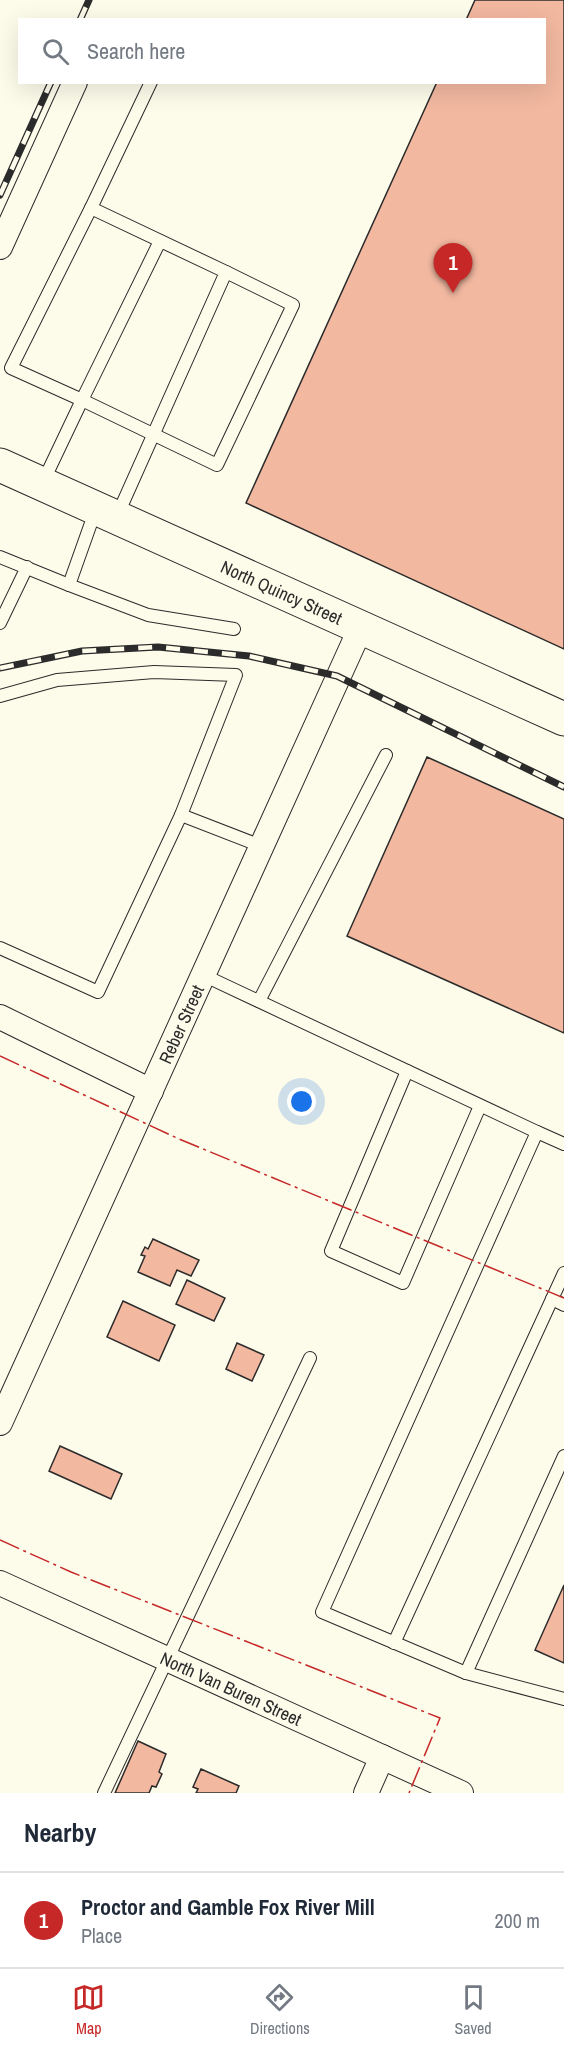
<!DOCTYPE html>
<style>
body{margin:0;font-family:"Archivo Narrow",sans-serif;background:#f6f6f7;color:#1f2937}
.you{position:absolute;left:302px;top:1102px;width:21px;height:21px;margin:-15px;border:4px solid #fff;border-radius:50%;background:#1a73e8;box-shadow:0 0 0 9px #1a73e833}
.badge{display:grid;place-items:center;width:39px;height:39px;border-radius:50%;background:#c62828;color:#fff;font-size:20px;font-weight:700}
.pin{position:absolute;translate:-50% -50px;filter:drop-shadow(0 2px 3px #0008)}
.pin::after{content:'';position:absolute;top:32px;width:21px;height:18px;background:inherit;clip-path:polygon(0 0,100% 0,50% 100%)}
.list{margin:0;padding:0;list-style:none}
h2{display:flex;justify-content:space-between;align-items:center;height:78px;margin:0;padding:0 24px;font-size:26px}
h2 small{font-size:20px;font-weight:400;color:#747a83}
.list li{display:grid;grid-template-columns:39px 1fr auto;gap:18px;align-items:center;box-sizing:border-box;height:96px;padding:0 24px;border-top:2px solid #e0e1e3}
.list b{display:block;font-size:22px;white-space:nowrap}
.list p{margin:0;font-size:20px;white-space:nowrap;color:#747a83}
.list em{font-size:20px;font-style:normal;color:#747a83}
.icon{flex:none;width:33px;height:33px;fill:none;stroke:currentColor;stroke-width:2;stroke-linecap:round;stroke-linejoin:round}
.map{position:relative;flex:none;width:564px;height:1793px;overflow:hidden}
.search{position:absolute;background:#fff;box-shadow:0 6px 24px #0002;left:18px;right:18px;top:18px;height:66px;display:flex;align-items:center;gap:15px;box-sizing:border-box;padding:0 21px;border-radius:0px;color:#747a83;font-size:22px}
.sheet{height:174px;background:#fff}
nav{display:flex;justify-content:space-around;align-items:center;box-sizing:border-box;height:84px;border-top:2px solid #e0e1e3;background:#fff;font-size:16px;color:#747a83}
nav a{display:grid;justify-items:center;gap:3px}
nav .on{color:#c62828}
.map>svg:first-child{display:block}
.building{fill:#f2b8a0;stroke:#2b2b2b;stroke-width:1.5}
.lines{fill:none;stroke-linecap:round;stroke-linejoin:round}
.lane-casing{stroke:#2b2b2b;stroke-width:14}
.street-casing{stroke:#2b2b2b;stroke-width:26}
.secondary-casing{stroke:#2b2b2b;stroke-width:35}
.lane{stroke:#fdfbea;stroke-width:12}
.street{stroke:#fdfbea;stroke-width:24}
.secondary{stroke:#fdfbea;stroke-width:33}
.rail-casing{stroke:#2b2b2b;stroke-width:7}
.rail{stroke:#fdfbea;stroke-width:4.5;stroke-dasharray:14;stroke-linecap:butt}
.power{stroke:#c62828;stroke-width:1.5;stroke-dasharray:21 4.5 3 4.5;stroke-linecap:butt}
.labels{text-anchor:middle;dominant-baseline:central;stroke-width:4.5;stroke-linejoin:round;paint-order:stroke}
.street-label{font-size:18px;fill:#2b2b2b;stroke:#fdfbea}
</style>
<div class="map">
<svg width="564" height="1793" viewBox="0 0 564 1793">
<rect width="100%" height="100%" fill="#fdfbea"/>
<g class="building">
<polygon points="475,0 564,0 564,649 246,503 437,82 544,82 544,20 466,20"/>
<polygon points="427,757 564,819 564,1033 347,936"/>
<polygon points="153,1239 199,1260 191,1276 177,1270 170,1286 138,1272 145,1256 141,1255 145,1247 148,1249"/>
<polygon points="187,1280 225,1298 214,1321 176,1304"/>
<polygon points="123,1301 175,1325 159,1361 107,1337"/>
<polygon points="237,1343 264,1355 252,1381 226,1369"/>
<polygon points="60,1446 122,1474 111,1499 49,1471"/>
<polygon points="564,1585 564,1663 535,1650"/>
<polygon points="138,1741 166,1754 159,1772 162,1774 156,1787 152,1786 149,1793 115,1793"/>
<polygon points="201,1769 239,1786 236,1793 196,1793 198,1789 193,1787"/>
</g>
<g class="lines">
<defs>
<g id="lane">
<polyline points="160,241 82,400 217,465 293,305 226,272"/>
<polyline points="43,482 82,400 11,368 91,208"/>
<polyline points="96,509 69,585 148,615 234,629"/>
<polyline points="117,516 226,272 91,208 151,82"/>
<polyline points="0,557 69,585"/>
<polyline points="0,623 27,567"/>
<polyline points="0,696 57,680 154,672 236,675 181,815 98,992 0,948"/>
<polyline points="181,815 261,846"/>
<polyline points="203,975 537,1132 322,1612 466,1673 564,1699"/>
<polyline points="259,1001 386,755"/>
<polyline points="407,1071 331,1251 403,1283 480,1106"/>
<polyline points="537,1132 564,1144"/>
<polyline points="552,1299 564,1305"/>
<polyline points="394,1643 564,1273"/>
<polyline points="466,1673 564,1456"/>
<polyline points="104,1793 310,1358"/>
</g>
<g id="street">
<polyline points="0,247 75,82"/>
<polyline points="0,1017 151,1091"/>
<path id="s1" d="M0,1423L361,627"/>
<path id="s2" d="M0,1583L461,1793"/>
<polyline points="366,1793 382,1757"/>
</g>
<g id="secondary">
<path id="s3" d="M0,465L564,719"/>
</g>
</defs>
<use href="#lane" class="lane-casing"/>
<use href="#street" class="street-casing"/>
<use href="#secondary" class="secondary-casing"/>
<use href="#lane" class="lane"/>
<use href="#street" class="street"/>
<use href="#secondary" class="secondary"/>
<defs>
<g id="rail">
<polyline points="80,20 89,0"/>
<polyline points="0,195 51,82"/>
<polyline points="0,668 82,651 158,647 249,656 337,676 564,787"/>
</g>
</defs>
<use href="#rail" class="rail-casing"/>
<use href="#rail" class="rail"/>
<g class="power">
<polyline points="0,1056 179,1139 564,1298"/>
<polyline points="0,1540 71,1572 440,1718 409,1793"/>
</g>
</g>
<g class="labels">
<g class="street-label">
<text stroke="none"><textPath href="#s3" startOffset="309">North Quincy Street</textPath></text>
<text stroke="none"><textPath href="#s1" startOffset="438">Reber Street</textPath></text>
<text stroke="none"><textPath href="#s2" startOffset="254">North Van Buren Street</textPath></text>
</g>
</g>
</svg>
<div class="you"></div>
<div class="pin badge" style="left:453px;top:293px">1</div>
<div class="search"><svg class="icon" aria-label="search" viewBox="0 0 24 24"><circle cx="10" cy="10" r="6"/><path d="M15 15l6 6"/></svg>Search here</div>
</div>
<section class="sheet">
<h2>Nearby<small></small></h2>
<ul class="list">
<li><span class="badge">1</span><div><b>Proctor and Gamble Fox River Mill</b><p>Place</p></div><em>200 m</em></li>
</ul>
</section>
<nav>
<a class="on"><svg class="icon" aria-label="map" viewBox="0 0 24 24"><path d="M3 6l6-2 6 2 6-2v14l-6 2-6-2-6 2zM9 4v14M15 6v14"/></svg>Map</a>
<a><svg class="icon" aria-label="directions" viewBox="0 0 24 24"><path d="M12 3l9 9-9 9-9-9zM9 14v-3h6M13 9l2 2-2 2"/></svg>Directions</a>
<a><svg class="icon" aria-label="saved" viewBox="0 0 24 24"><path d="M7 4h10v16l-5-4-5 4z"/></svg>Saved</a>
</nav>
